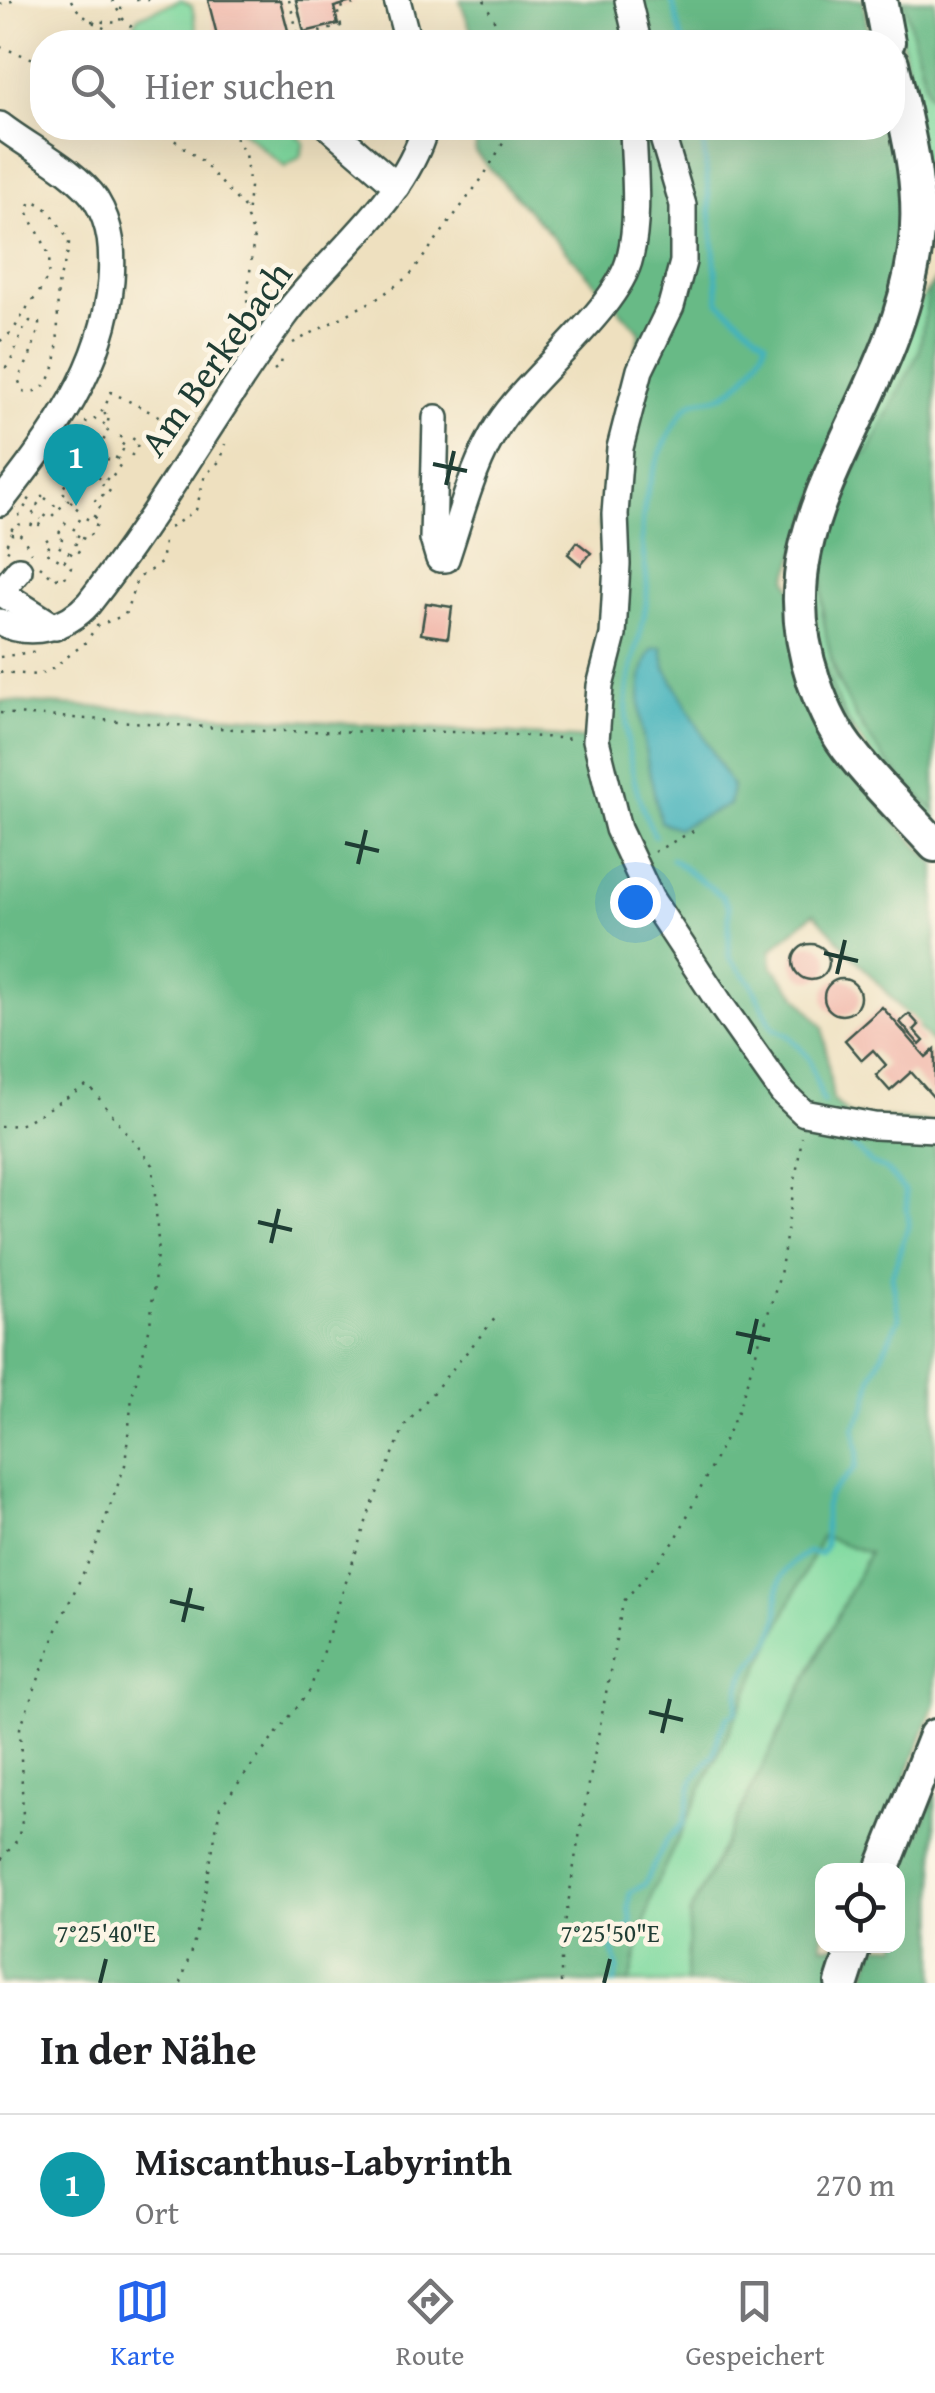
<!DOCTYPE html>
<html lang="de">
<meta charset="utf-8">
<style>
body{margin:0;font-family:"Gentium Book Plus",serif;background:#f2f2f2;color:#202124}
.controls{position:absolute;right:30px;bottom:30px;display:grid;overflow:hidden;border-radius:20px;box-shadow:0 10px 40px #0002}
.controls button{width:90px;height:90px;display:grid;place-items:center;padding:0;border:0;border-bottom:2px solid #e0e0e0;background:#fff;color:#202124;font:50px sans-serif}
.you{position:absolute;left:635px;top:902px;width:35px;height:35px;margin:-25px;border:8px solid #fff;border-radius:50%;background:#1a73e8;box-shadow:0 0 0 15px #1a73e833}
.badge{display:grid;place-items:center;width:65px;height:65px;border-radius:50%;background:#2563eb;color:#fff;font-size:32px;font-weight:700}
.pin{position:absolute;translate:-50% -82px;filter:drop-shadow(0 2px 5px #0008)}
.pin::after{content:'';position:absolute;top:52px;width:35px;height:30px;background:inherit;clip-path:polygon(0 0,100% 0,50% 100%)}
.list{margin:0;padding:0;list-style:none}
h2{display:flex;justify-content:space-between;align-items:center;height:130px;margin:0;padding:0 40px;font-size:42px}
h2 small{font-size:32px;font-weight:400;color:#757577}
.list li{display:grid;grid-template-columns:65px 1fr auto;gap:30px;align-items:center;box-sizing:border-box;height:140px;padding:0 40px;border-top:2px solid #e0e0e0}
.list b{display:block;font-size:38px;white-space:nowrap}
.list p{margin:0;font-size:32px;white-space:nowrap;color:#757577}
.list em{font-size:32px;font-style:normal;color:#757577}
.icon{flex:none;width:55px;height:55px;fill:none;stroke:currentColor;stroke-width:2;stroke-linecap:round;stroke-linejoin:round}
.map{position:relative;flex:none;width:935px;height:1983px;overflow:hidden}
.search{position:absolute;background:#fff;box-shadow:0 10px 40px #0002;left:30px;right:30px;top:30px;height:110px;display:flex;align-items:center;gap:25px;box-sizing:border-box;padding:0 35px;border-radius:40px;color:#757577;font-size:38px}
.sheet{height:270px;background:#fff}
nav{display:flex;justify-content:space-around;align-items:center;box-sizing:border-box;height:140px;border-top:2px solid #e0e0e0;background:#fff;font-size:28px;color:#757577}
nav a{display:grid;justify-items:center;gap:5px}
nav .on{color:#2563eb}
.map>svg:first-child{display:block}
.green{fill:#80daa0;stroke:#508c6a;stroke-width:2.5}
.forest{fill:#68ba86;stroke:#447c5d;stroke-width:2.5}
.water{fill:#44b3bc;stroke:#327878;stroke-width:2.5}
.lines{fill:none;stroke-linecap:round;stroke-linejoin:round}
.stream{stroke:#44b3bc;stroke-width:5}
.building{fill:#f1b2a6}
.minor-casing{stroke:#3e5549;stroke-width:30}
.major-casing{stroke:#3e5549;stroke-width:38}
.path{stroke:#3e5549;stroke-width:2.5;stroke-dasharray:2.5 8;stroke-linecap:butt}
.minor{stroke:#fff;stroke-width:25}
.major{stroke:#fff;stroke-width:32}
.ticks{fill:none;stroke:#1f3d34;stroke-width:4}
.labels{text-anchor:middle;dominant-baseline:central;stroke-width:9;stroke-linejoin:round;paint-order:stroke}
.street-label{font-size:38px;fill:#1f3d34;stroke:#fcf5e5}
.ticks-label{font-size:25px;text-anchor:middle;fill:#1f3d34;stroke:#fcf5e5;stroke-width:9;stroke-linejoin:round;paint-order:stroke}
</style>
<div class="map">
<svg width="935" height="1983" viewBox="0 0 935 1983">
<rect width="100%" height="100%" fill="#fcf5e5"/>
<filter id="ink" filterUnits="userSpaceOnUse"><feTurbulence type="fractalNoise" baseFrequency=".01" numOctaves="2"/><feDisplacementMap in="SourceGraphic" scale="20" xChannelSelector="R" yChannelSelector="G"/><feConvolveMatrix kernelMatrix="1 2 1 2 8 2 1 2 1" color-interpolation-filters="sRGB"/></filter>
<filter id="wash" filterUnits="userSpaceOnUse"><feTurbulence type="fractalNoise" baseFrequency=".0048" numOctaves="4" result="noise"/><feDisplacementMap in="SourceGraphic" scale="40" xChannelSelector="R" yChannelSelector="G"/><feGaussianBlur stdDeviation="2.25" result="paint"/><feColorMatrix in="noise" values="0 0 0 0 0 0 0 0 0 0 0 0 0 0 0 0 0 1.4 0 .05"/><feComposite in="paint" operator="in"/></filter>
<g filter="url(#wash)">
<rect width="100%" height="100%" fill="#eee0bf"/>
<g class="green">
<polygon points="181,0 192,6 199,42 134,42 130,32 139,16"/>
<polygon points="896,0 904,0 928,94 935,100 935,231 930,228"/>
<polygon points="239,128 291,128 304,143 300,157 285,167"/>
<path d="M935,280L929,291L919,352L869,452L858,460L832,529L823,582L822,615L834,675L862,728L912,790L935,811V825C902,790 866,754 843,712C823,673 813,623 814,579C816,535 843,489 860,449C882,400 901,350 921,300Z"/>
<polygon points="822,1536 869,1552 690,1913 686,1983 629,1983 653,1891"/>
</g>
<g class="forest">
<polygon points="460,0 863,0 870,42 475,42"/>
<polygon points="904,0 935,0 935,100 928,94"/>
<polygon points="478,128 892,128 900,161 903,233 888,310 787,578 883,809 935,863 935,1046 814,913 771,950 772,966 823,1027 833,1100 849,1115 935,1123 935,1703 870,1870 822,1870 822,1946 842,1946 830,1983 686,1983 690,1913 869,1553 822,1536 653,1891 629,1983 0,1983 0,701 591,739 612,587 600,525 640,332 475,152"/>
<path d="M935,281V811C846,733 795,628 838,511C846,490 851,465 869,451L919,352L929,290Z"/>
<polygon points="935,1793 935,1983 863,1983 874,1946 898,1946 898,1885"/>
</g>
<path class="water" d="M662,647L665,667L732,787L729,805L678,828L660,822C651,771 625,696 652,649Z"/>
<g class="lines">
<g class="stream">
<polyline points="672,0 683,42"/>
<path d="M655,836C632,792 623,739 628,688C632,656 646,624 647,591C648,573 642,556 642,538C641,496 658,451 680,416C696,391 706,405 725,394C745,382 759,362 766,341L719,302L702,128"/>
<polyline points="672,859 722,896 729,907 729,957 751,983 773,1028 789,1036 809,1058 823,1102"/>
<path d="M614,1983L618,1970L612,1946L632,1922L628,1908L630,1892L644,1885L666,1841L683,1824L693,1780L714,1754L719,1733L728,1717L736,1712C738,1700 739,1685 745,1673C753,1660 768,1649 773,1635C788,1599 761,1580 808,1552L820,1554L825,1546V1506L829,1495L855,1468L858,1452L854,1428L866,1406L872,1376L899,1318L892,1276L909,1223L905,1191L885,1169L871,1163L837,1131"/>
</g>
</g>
<g id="blocks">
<g class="building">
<polygon points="208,0 280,0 291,42 239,42 236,34 218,39"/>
<polygon points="296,0 355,0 355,1 334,7 338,24 304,32"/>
<polygon points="577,542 591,553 581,565 568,554"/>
<polygon points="426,603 452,607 448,638 421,634"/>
<circle cx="811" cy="962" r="18"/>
<circle cx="842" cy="997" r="18"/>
<polygon points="882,1007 926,1057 935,1049 935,1099 911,1072 890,1091 876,1075 886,1065 873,1050 862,1060 845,1040"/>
<polygon points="909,1014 919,1025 914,1030 924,1041 920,1045 900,1022"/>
</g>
</g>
</g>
<g filter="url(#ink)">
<use href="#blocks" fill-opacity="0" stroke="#3e5549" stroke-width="2.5"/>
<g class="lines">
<defs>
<g id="minor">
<polyline points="397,0 408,42"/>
<polyline points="628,0 638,42"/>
<path d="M0,125C28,147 77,171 96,200C112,226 113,252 111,281C104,368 52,436 0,503"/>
<polyline points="330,128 397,186"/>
<polyline points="660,128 683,205 683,262 671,306 640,370 620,448 615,514 617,564 613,635 600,686 596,740 618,829 651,899 723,1008 783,1093 804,1113 874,1126 935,1129"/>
<path d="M436,418L433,539L439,559H446C461,515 473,464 499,424C529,377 619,308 630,257C640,216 634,169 633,128"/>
<polyline points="0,592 55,627"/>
<polyline points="1,592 19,570"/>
<path d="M0,622C30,638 67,628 89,603C160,513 216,410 284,317C329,255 403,204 425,128"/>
</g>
<g id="major">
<polyline points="880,0 888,42"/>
<path d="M892,63C906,125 924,186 915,250C906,314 879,371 852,428C810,517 781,584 814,682C823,708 835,734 853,755C878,787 908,815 935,845"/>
<polyline points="882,1870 935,1736"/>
<polyline points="842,1983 854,1946"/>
</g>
</defs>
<use href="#minor" class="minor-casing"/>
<use href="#major" class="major-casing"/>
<g class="path">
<path d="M71,0C83,24 109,27 128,42"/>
<polyline points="112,0 122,18 140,35"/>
<polyline points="136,0 152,0"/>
<polyline points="289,0 299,38 297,42"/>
<polyline points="484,0 505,42"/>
<polyline points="0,4 16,0"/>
<polyline points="91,21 120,23 122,0"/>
<polyline points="341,25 337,9 368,0"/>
<polyline points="299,38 341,26 346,42"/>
<polyline points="0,47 42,62"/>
<polyline points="158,128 202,161 246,210"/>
<polyline points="230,128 245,154 250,187 247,218 254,235 247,300 253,327"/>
<path d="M0,341C17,331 19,318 30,304C64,263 47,252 27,211L31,201C50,204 59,226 69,241C69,257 60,271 58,287C55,312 69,400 23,391L18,379L29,359L39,328V323L30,321C15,336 18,361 0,373"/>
<polyline points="293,343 380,297 410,275 483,177 512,128"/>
<polyline points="274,370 281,365 282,357"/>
<polyline points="107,420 116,422"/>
<polyline points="85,422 91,423 104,409 111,392 184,429"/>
<polyline points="121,436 118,441 125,446 123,449"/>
<polyline points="86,441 89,442 95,434 92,432"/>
<polyline points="79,451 96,459 101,450 98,448 109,432 102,427 106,420 104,409"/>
<polyline points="99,457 106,462 110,456 117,458 123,450 132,455 139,443 132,438"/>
<polyline points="52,470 60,474 85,440 78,433"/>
<polyline points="80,488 92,470 86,465 90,460"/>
<polyline points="45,498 58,508"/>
<polyline points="28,499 37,505 43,497 36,490"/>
<polyline points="70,501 78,507 75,511"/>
<polyline points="24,506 41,519"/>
<polyline points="19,514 21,524 11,528 23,537 31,553"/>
<polyline points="66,522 57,536 62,539 58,546 69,553"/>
<polyline points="31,526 33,522 39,525 47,514 51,517 70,498 61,491 73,473 67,467"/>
<polyline points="170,528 196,510 205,475 221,460 225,444"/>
<polyline points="82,538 87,540 99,521 94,516"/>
<polyline points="48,539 44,542 49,547 45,552 63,562"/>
<polyline points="9,551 4,548 12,535 11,529"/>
<polyline points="40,566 55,579 58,577 64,579 71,567 64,562 70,553 75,556 80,549 75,545 80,537 72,532 82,516 91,521 100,507 94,502 100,494 106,497 110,490 97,481 101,475 110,481 122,462 117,458"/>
<polyline points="0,657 38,651"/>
<polyline points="0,672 36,675 48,672 85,643 97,626 125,615 137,579 161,563 165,535"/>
<polyline points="0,713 264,731 467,732 573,739"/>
<polyline points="654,852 697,829"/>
<polyline points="0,1126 20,1125 88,1085 153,1165 158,1242 150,1326 132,1397 125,1465 95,1548 60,1622 20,1728 23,1817 18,1839 0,1861"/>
<polyline points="181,1983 200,1922 220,1807 310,1690 369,1513 404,1427 497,1316"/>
<polyline points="561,1983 561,1950 575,1859 623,1602 675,1541 737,1414 780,1275 802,1137"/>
</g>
<use href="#minor" class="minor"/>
<use href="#major" class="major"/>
</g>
</g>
<path class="ticks" d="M433,464L467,471M446,485L454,451M345,843L379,851M358,864L366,830M824,953L858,961M837,974L845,940M258,1222L292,1230M271,1243L279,1209M736,1333L770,1340M749,1354L757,1319M170,1601L204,1609M183,1622L191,1588M649,1712L683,1720M662,1733L670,1699M100,1983L106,1959M604,1983L610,1959"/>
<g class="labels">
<g class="street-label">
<text transform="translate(215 358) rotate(-54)">Am Berkebach</text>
</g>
</g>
<g class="ticks-label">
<text x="106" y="1942">7°25'40"E</text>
<text x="610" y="1942">7°25'50"E</text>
</g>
</svg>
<div class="controls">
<button><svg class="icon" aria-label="locate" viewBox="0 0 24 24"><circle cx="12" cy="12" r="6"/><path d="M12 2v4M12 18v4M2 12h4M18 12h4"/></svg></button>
</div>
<div class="you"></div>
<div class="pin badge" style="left:76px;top:506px;background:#0f9aa8">1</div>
<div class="search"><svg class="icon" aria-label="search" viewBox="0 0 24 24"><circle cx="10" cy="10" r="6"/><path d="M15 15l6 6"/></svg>Hier suchen</div>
</div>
<section class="sheet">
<h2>In der Nähe<small></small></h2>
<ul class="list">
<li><span class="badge" style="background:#0f9aa8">1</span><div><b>Miscanthus-Labyrinth</b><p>Ort</p></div><em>270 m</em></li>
</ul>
</section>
<nav>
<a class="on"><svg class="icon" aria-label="map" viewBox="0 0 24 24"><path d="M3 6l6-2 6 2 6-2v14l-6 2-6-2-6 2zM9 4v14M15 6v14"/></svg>Karte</a>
<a><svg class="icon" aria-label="directions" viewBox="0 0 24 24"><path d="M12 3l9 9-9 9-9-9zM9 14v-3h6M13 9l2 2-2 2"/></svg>Route</a>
<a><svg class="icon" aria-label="saved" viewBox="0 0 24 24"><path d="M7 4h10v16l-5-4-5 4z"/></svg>Gespeichert</a>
</nav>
